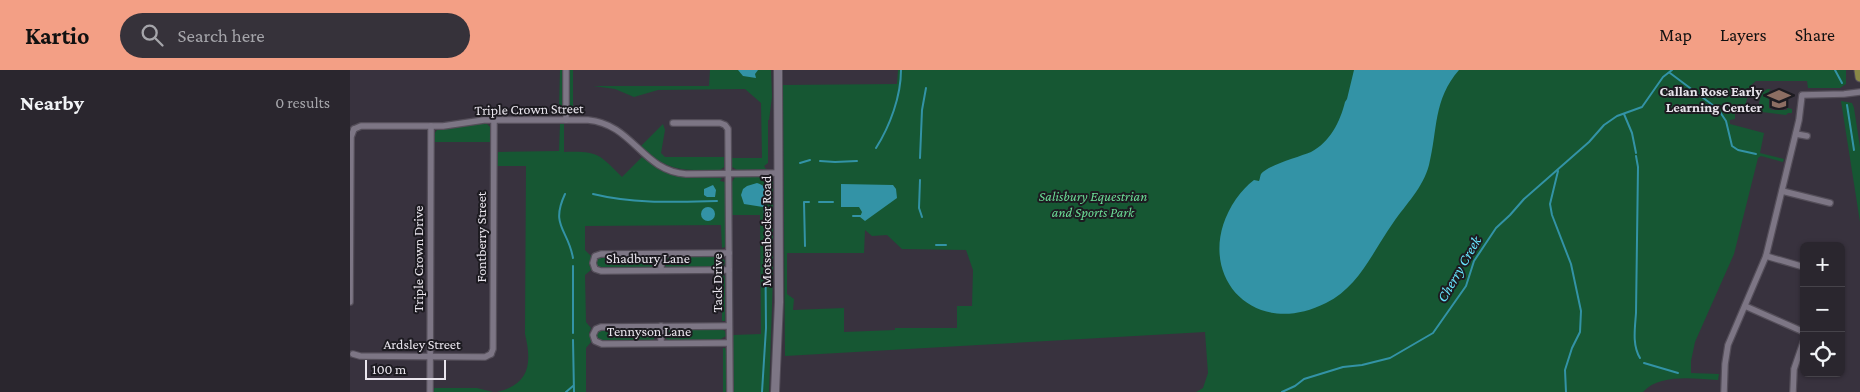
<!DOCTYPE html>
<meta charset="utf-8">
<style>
body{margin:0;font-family:"Crimson Pro",serif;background:#36323a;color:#f1f3f6}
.controls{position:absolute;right:15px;bottom:15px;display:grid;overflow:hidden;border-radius:8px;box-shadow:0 1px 4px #0004}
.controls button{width:45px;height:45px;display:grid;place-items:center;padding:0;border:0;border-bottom:1px solid #46434a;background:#2a262e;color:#f1f3f6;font:25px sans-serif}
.scale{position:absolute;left:15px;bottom:12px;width:81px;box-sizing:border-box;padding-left:5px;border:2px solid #e9e5ed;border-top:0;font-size:14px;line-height:18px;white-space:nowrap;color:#e9e5ed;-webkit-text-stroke:4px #1d1b21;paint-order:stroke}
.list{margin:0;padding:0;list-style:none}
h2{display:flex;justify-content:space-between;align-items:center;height:65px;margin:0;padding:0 20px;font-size:21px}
h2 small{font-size:16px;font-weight:400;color:#a5a5aa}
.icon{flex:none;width:28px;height:28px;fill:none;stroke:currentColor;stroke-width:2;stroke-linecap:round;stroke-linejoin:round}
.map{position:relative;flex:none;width:1510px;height:322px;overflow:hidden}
header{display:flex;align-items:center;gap:30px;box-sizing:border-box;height:70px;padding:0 25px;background:#f39f85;color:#111}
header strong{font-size:24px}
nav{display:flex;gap:28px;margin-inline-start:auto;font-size:18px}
.search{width:350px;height:45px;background:#36323a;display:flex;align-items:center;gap:12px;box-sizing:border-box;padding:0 18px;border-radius:28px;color:#a5a5aa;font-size:19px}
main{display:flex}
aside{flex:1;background:#2a262e}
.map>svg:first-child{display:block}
.green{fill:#165733;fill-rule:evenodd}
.water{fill:#3393a6}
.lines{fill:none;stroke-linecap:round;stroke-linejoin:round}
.stream{stroke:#3393a6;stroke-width:2}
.minor-casing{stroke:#544e59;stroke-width:8}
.secondary-casing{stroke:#544e59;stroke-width:10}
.trunk-casing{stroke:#544e59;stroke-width:11}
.minor{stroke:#7d7685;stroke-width:5.5}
.secondary{stroke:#7d7685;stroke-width:8}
.trunk{stroke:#8a8846;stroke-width:9}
.labels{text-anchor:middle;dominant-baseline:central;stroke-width:4;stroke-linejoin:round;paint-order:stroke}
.poi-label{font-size:14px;font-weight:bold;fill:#e9e5ed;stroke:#1d1b21;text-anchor:end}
.street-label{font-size:14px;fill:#e9e5ed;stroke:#1d1b21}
.park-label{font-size:14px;font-style:italic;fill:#6bdc96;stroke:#1d1b21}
.water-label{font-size:15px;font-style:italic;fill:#68e5fe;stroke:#1d1b21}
</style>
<header>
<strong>Kartio</strong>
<div class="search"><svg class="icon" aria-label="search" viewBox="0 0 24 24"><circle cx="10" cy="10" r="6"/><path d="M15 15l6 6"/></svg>Search here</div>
<nav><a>Map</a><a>Layers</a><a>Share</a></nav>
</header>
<main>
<aside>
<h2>Nearby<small>0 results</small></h2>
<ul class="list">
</ul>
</aside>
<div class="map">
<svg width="1510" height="322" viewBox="0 0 1510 322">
<rect width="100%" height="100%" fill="#38323e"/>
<g class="green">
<polygon points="210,0 212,0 212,43 209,41"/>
<polygon points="219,0 223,0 223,41 220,43"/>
<polygon points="360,0 421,0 422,27 419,50 418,50 418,93 414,96 416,99 387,100 382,97 382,88 412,88 411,33 395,19 308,20 284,27 265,19 243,16 359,16"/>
<path d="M548,0H1496V14L1490,18H1458L1457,11H1406L1400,16L1395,37H1385V49L1380,50V54L1414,63L1410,83L1434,89L1433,92L1411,86L1408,88L1384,184L1345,272L1341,291V303L1369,304L1368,310C1346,309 1310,303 1293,322H846L853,318L858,303L855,262L435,286L433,15L547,14ZM515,160L522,166L537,165L552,179L616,180L623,200L622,236H607V258H545V260L494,262V238L443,240L444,229L437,224V183H514Z"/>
<polygon points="1417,19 1421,19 1419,21 1419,38 1422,40 1437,40 1437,38 1442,39 1442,43 1438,43 1436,45 1412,42 1412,41 1408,39 1411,24"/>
<polygon points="1491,31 1502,33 1504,38 1510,77 1510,152"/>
<polygon points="132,54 137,54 140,57 140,72 84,72 84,64 87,60"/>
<path d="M210,54H214V82C248,81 249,84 272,107L292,87L308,99L325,106L372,108L370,111L375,112V177L372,178L371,155L235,156V180L241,186L239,194L241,200L235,205L236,252L241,258L239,263L241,272L236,278V322H147C180,314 182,293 175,264L176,96H147L148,82L209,81Z"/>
<path d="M313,54L315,60L311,83L315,87H374V97L370,100C334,100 318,103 291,76Z"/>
<polygon points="385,107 418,107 423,112 423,206 419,322 383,322 383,265 411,264 410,145 382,145 382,112"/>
<polygon points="370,186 375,191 374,196 370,198 316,198 314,191 319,187"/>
<polygon points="250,187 300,187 305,189 306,194 304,198 250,199 246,195 246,191"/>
<polygon points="374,205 375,208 375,251 372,251 372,206"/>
<polygon points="251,259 302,259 306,262 307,266 302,271 253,271 247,267 247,263"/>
<polygon points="319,259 371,259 375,261 376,266 369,270 320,271 315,268 316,261"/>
<polygon points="373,278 375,278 376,281 376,322 373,322"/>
<polygon points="84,318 127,318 143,322 84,322"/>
</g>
<g class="water">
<polygon points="388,0 408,0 405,4 406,8 393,6"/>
<path d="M1004,0H1109C1083,30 1088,59 1079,95C1073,118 1056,134 1043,153C1023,181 1009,217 976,233C899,272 839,198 886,129C892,121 897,115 904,110L909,111C910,109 910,106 911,104C918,95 949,87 961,82C980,72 990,52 995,32L997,29Z"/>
<path d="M407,113C410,114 413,115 414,117C419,122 417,133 413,137L394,134L391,125L393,119L397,116Z"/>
<polygon points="491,114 543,115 546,119 547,128 515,151 510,147 512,142 509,137 491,137"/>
<polygon points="363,115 366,120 365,127 357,127 354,125 354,119"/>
<circle cx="358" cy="144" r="7"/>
</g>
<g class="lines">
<g class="stream">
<polyline points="1485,0 1492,13"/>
<polyline points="1320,3 1364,36"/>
<polyline points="1497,35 1504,80"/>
<polyline points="1368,39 1376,51 1382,76 1388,80 1406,84"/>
<polyline points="1274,44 1282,63 1286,83"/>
<path d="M526,78C540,56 551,26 551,0"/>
<path d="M1286,86L1288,97L1286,243C1285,258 1282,275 1290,288"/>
<polyline points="570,88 572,40 576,18"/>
<polyline points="470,91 485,92 507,91"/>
<polyline points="450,93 460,90"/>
<polyline points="1208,101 1200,134 1202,145 1221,194 1231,241 1230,262 1222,278 1215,300 1216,322"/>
<polyline points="570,110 569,138 572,147"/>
<path d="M215,124C200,156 218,159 223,188"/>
<path d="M243,124C284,134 325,132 367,131"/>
<polyline points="469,132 483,132"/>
<polyline points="503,146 511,146"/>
<polyline points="586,175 596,175"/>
<polyline points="455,176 454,132 459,132"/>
<polyline points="223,196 223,263"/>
<polyline points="223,270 224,322"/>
<polyline points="1294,293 1328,303"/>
<polyline points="216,322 223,316"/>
<polyline points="412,322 416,258 415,148 414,135"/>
<polyline points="932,322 945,316 954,309 993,297 1012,295 1040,288 1083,263 1116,216 1124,191 1146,158 1160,145 1174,129 1239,72 1254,55 1267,46 1292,37 1313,7 1322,0"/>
</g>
<defs>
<g id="minor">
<polyline points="216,0 216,50"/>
<polyline points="323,53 370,53 375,55 378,59 380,322"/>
<path d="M4,59L11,56H93L134,50H238C283,54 292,101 336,104L429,103"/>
<polyline points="1446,64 1457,66"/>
<polyline points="1432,121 1480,133"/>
<polyline points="379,183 251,184 245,186 243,193 245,199 251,201 379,200"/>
<polyline points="311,184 311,200"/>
<polyline points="1416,186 1454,197"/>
<polyline points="0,232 1,67 4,59"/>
<polyline points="1395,236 1454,262"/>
<polyline points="311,256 311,273"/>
<polyline points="379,256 251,257 246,259 243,265 245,271 252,274 379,273"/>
<polyline points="3,284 10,286 135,287 141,284"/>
<polyline points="141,284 143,279 144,50"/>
<polyline points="80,322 81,56"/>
<polyline points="1374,322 1375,294 1378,275 1416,186 1449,50 1452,25 1494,24 1510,22"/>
<polyline points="1443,322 1444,299 1454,270"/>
</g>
<polyline id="secondary" points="425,322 429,232 428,0"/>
<polyline id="trunk" points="1509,0 1510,7"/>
</defs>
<use href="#minor" class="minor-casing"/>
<use href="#secondary" class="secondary-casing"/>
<use href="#trunk" class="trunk-casing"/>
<use href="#minor" class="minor"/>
<use href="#secondary" class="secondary"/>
<use href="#trunk" class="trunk"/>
</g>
<defs>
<symbol id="school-bare" viewBox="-9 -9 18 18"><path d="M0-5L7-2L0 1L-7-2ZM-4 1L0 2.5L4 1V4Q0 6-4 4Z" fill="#8d6e63" stroke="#1d1b21" stroke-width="2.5" paint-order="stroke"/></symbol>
</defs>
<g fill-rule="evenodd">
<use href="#school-bare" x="1413" y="13" width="32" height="32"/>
</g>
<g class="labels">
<g class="poi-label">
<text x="1412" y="21">Callan Rose Early<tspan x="1412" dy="16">Learning Center</tspan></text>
</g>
<g class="street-label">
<text transform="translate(179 39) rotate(-1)">Triple Crown Street</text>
<text transform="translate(416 161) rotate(-90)">Motsenbocker Road</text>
<text transform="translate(131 167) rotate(-90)">Fontberry Street</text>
<text x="298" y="188">Shadbury Lane</text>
<text transform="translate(68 189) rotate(-90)">Triple Crown Drive</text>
<text transform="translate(367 213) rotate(-90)">Tack Drive</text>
<text x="299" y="261">Tennyson Lane</text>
<text x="72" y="274">Ardsley Street</text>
</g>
<g class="park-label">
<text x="743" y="126">Salisbury Equestrian<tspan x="743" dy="16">and Sports Park</tspan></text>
</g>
<g class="water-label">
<text transform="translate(1109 199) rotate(-60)">Cherry Creek</text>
</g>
</g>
</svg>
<div class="controls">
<button>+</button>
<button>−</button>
<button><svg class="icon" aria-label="locate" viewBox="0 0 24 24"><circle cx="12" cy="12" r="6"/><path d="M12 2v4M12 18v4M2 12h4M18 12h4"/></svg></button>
</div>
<div class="scale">100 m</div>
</div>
</main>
